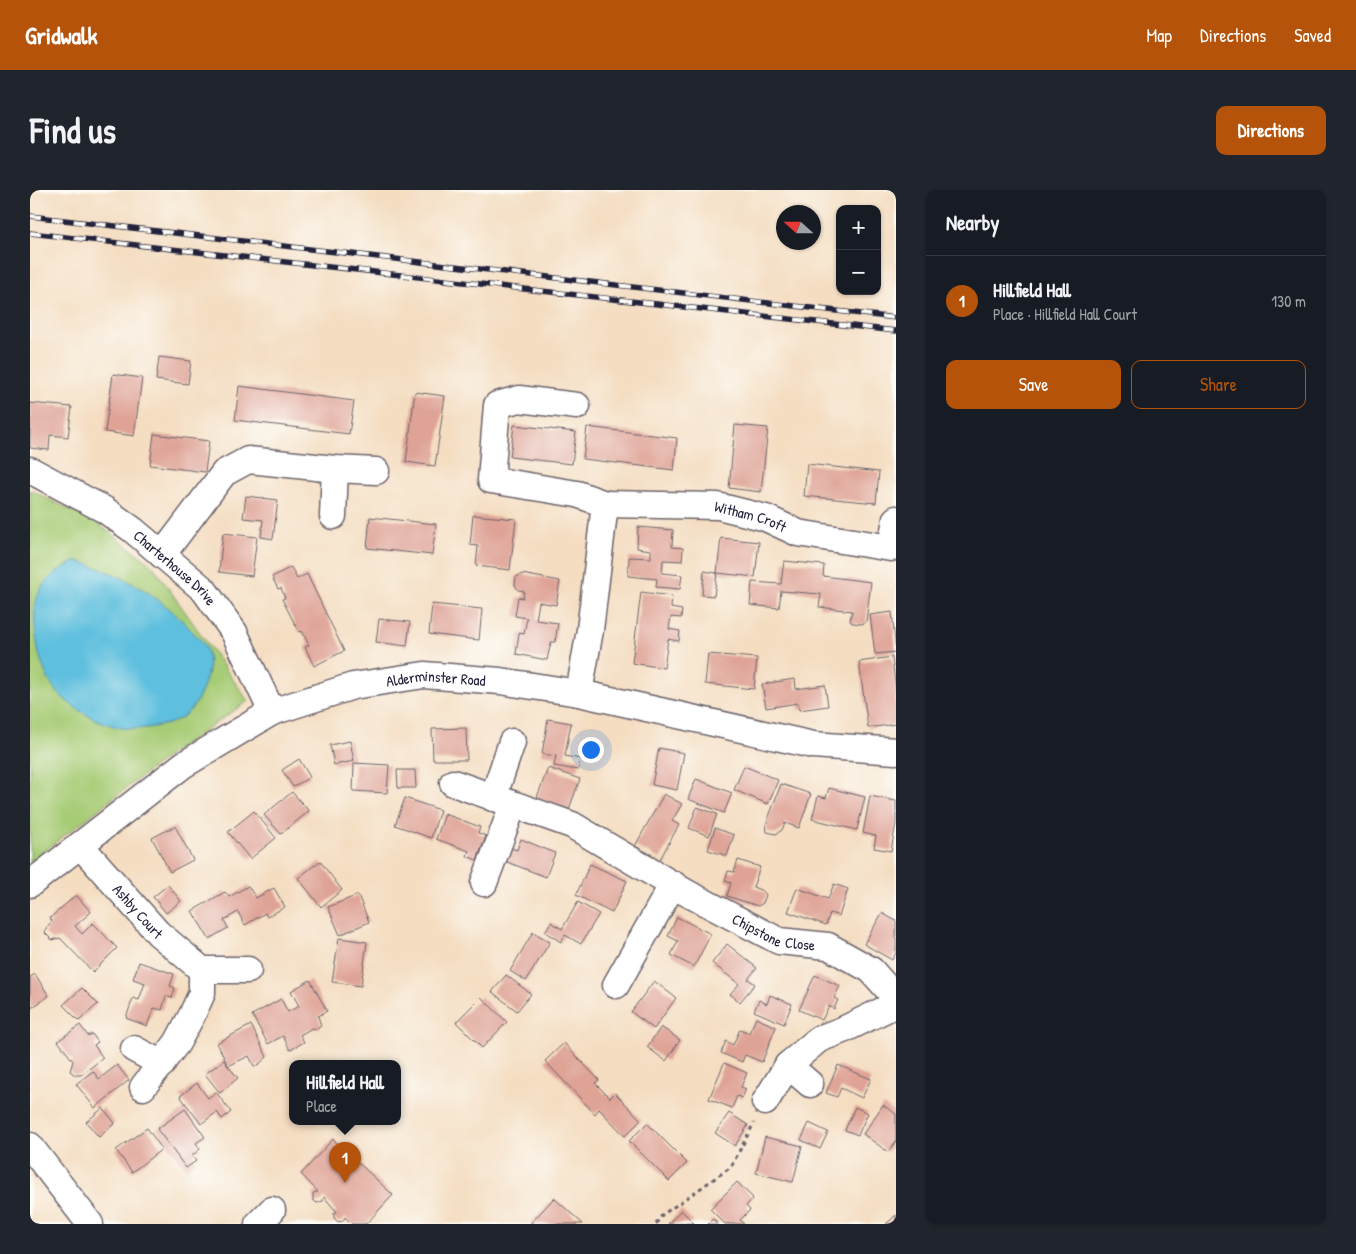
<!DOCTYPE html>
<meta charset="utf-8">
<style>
body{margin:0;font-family:"Patrick Hand",sans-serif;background:#20242c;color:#f1f3f6}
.controls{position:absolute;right:15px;top:15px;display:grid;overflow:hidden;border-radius:10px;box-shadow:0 1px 4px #0004}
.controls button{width:45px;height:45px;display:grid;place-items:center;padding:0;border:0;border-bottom:1px solid #363941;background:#171b24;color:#f1f3f6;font:25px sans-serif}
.compass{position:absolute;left:746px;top:15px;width:45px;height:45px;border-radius:50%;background:#171b24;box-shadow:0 1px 4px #0004;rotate:291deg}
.you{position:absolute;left:560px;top:559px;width:18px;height:18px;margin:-12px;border:4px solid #fff;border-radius:50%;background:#1a73e8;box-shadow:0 0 0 8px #1a73e833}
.badge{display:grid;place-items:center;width:32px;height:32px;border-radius:50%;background:#b45309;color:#fff;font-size:16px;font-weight:700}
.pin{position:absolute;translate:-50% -41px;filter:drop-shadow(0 1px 2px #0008)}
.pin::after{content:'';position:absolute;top:26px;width:18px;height:15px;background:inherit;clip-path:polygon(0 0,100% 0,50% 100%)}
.popup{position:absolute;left:259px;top:870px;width:112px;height:65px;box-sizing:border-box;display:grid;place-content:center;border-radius:10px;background:#171b24;filter:drop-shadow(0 1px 4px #0005);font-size:16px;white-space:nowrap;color:#9ea1a6}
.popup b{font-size:19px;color:#f1f3f6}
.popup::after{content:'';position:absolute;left:50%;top:100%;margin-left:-10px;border:10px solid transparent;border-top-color:#171b24}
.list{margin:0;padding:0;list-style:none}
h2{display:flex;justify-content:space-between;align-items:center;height:65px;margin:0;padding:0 20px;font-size:21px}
h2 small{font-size:16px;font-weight:400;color:#9ea1a6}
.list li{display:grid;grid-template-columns:32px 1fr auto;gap:15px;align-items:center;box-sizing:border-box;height:90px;padding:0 20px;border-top:1px solid #363941}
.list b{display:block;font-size:19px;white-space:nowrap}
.list p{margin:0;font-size:16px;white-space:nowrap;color:#9ea1a6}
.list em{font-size:16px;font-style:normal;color:#9ea1a6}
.actions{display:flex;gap:10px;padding:15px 20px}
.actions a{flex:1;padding:11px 0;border:1px solid #b45309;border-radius:10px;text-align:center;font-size:18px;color:#b45309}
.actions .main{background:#b45309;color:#fff}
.map{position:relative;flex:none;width:866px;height:1034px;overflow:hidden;border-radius:10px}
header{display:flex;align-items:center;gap:30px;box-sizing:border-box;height:70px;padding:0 25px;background:#b45309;color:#fff}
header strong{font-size:24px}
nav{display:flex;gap:28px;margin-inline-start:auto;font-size:18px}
.intro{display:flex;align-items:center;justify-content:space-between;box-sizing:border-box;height:120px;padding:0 30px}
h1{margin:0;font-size:35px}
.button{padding:12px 22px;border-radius:10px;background:#b45309;color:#fff;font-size:18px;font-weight:700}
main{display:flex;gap:30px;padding:0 30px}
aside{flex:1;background:#171b24;border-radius:10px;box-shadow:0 1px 4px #0004}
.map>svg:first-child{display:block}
.green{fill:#a7cc76;stroke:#647758}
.water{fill:#5fbfde;stroke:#40708c}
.building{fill:#dfa396}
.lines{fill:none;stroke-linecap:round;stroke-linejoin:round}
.minor-casing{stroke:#6c636a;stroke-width:29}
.path{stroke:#6c636a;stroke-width:3;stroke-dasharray:4 4;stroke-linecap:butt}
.minor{stroke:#fff;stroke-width:26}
.rail-casing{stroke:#22223b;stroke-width:5.5}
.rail{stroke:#fdfcf7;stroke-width:4;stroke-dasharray:11;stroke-linecap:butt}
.labels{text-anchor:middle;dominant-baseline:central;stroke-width:4;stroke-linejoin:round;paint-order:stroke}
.street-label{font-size:15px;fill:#22223b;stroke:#fdfcf7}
</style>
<header>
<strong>Gridwalk</strong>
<nav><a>Map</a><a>Directions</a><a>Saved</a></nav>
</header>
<div class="intro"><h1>Find us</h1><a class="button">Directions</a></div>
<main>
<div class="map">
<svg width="866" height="1034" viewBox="0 0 866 1034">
<rect width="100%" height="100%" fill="#fdfcf7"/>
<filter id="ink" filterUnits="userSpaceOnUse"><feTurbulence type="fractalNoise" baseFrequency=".02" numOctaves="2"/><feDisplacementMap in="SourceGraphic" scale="10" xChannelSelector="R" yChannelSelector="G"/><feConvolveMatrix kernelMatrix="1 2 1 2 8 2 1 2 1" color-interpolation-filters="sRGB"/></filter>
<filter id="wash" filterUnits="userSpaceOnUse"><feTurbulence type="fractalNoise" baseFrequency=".0096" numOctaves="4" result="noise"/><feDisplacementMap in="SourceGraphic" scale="20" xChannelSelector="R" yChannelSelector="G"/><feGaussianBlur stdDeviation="1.12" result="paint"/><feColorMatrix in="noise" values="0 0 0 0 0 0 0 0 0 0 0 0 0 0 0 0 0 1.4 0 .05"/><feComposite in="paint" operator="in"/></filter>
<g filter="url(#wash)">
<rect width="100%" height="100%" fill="#f4ddc1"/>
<polygon class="green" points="0,300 67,333 122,375 218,511 142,563 0,672"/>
<path class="water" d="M47,371C92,384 130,405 162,441C166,446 174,452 176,459C182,472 177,489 171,503C164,519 152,532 133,535C121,538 104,540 92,538C66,533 33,514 20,492C15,484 12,473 9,464C0,417 1,391 47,371Z"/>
<g id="blocks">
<g class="building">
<polygon points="129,167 161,171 158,194 126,190"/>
<polygon points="83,184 112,188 104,246 75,242"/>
<polygon points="209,196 324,211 319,244 205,230"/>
<polygon points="385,202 415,206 405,276 376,272"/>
<polygon points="0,213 42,217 38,247 20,245 19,260 0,258"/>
<polygon points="484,235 546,242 542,274 480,267"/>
<polygon points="705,235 738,238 731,302 699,298"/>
<polygon points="557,237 647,248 644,280 553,269"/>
<polygon points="124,244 179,251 175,282 120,275"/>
<polygon points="777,274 849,282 846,313 774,306"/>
<polygon points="216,306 248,310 243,349 231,347 233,330 213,328"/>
<polygon points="443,325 486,329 480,380 446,376 448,356 440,355"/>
<polygon points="340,327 406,334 402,365 337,358"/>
<polygon points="608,337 643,340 642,357 653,358 652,371 633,370 632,383 652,385 650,399 626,397 627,389 598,386 599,367 621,368 621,360 607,358"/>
<polygon points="193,343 227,347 222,386 189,382"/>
<polygon points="691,348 729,352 725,387 687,383"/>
<polygon points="754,371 794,375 793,386 841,392 836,432 832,434 822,433 820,430 822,421 789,417 791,404 751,401 749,418 720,415 722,392 751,394"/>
<polygon points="261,377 267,389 277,384 314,461 284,476 275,457 279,455 272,441 269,442 252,409 255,408 251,398 248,399 242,387"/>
<polygon points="674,381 687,383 684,406 672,405"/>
<polygon points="492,384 530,391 526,415 509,412 506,430 528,433 525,452 521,452 517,470 486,464 489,443 494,444 497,428 485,426 488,407 493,408 494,401 488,400 485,395 486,387"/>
<polygon points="611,402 642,406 641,418 652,420 651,428 641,427 639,439 650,441 649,451 638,449 634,478 602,473"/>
<polygon points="402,414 452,419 449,450 399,444"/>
<polygon points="862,422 866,462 845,464 840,425"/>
<polygon points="349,429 380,432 377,456 346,452"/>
<polygon points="678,464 727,468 724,499 675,494"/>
<polygon points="862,467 866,501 866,534 838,538 829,472"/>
<polygon points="765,489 766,499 795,495 798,516 769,520 768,513 736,518 732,494"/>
<polygon points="518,529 541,533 535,566 550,569 548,580 524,576 526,566 512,564"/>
<polygon points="436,538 437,570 403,570 402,539"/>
<polygon points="320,551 324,571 304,575 300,555"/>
<polygon points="629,558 654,563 647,600 622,595"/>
<polygon points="269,569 280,587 263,597 252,580"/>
<polygon points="324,573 359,575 357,603 323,601"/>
<polygon points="714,576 748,590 738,614 704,600"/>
<polygon points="518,578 550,589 538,622 506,610"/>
<polygon points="367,580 385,580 386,598 368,598"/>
<polygon points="666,589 702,603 694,623 658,609"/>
<polygon points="751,594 781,604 769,638 755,633 752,640 746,644 737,642 736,635"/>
<polygon points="799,598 835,607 827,640 782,629 788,606 796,608"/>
<polygon points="262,602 279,621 251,644 234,625"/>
<polygon points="634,604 652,614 642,631 649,635 630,669 605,656"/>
<polygon points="840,606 866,611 866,633 861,661 844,658 846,646 833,643"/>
<polygon points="375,608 410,620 401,648 365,635"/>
<polygon points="667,617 687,624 679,646 659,638"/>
<polygon points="224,621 246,648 220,669 198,642"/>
<polygon points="415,624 450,637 448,643 456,646 447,670 437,666 439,661 406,649"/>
<polygon points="145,636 163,670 140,682 122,648"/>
<polygon points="685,638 704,645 697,666 678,660"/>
<polygon points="491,649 525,663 516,687 472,670 477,657 487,660"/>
<polygon points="708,670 730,677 723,697 733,701 736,705 733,713 728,716 697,706 701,693 695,691 698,681 704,682"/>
<polygon points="290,671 312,700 291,717 268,688"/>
<polygon points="560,674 597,691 582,723 546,705"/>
<polygon points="804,694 818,699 809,726 800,723 796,735 758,722 767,698 798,709"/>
<polygon points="138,695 151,711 136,723 123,707"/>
<polygon points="218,696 226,708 244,698 255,717 237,727 235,723 215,735 208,722 194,730 198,738 179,749 162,721 195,702 199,707"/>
<polygon points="46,705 61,722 45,736 52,744 63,733 87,758 63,782 30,748 22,750 15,743 16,738 22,731 20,728"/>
<polygon points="328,705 339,732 310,745 298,717"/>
<polygon points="548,712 569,724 551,754 535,745 531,752 515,742 521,732 532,739"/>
<polygon points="852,723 866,731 866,763 862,770 834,754"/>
<polygon points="647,727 681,744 664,777 641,765 648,751 638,746"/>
<polygon points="503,742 520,752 496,791 480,781"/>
<polygon points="309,748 337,752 331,796 302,792"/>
<polygon points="697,754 727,778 718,789 725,794 710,812 700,804 709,794 682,773"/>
<polygon points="109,772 144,784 140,796 145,798 142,808 136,806 132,820 124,818 117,836 96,828 103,808 109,810 115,793 103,789"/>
<polygon points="5,784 19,806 0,819 0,787"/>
<polygon points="476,785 501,804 487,821 462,802"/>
<polygon points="785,785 810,796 804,808 808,810 804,819 799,816 792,830 769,820"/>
<polygon points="280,790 297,821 288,826 291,836 287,839 282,838 270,845 274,852 260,860 253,846 238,854 222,825 251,809 258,822 269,816 261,801"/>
<polygon points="624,791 646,808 624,839 601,822"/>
<polygon points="52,798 68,814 49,831 33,815"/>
<polygon points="740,805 762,814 754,834 724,821 729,810 737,814"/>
<polygon points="451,807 477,832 452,858 426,832"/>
<polygon points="726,828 746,837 732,872 715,865 712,872 691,863 696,851 703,855 710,839 719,843"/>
<polygon points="50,835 58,846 62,844 68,852 64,855 73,868 51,885 45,885 40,881 43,871 28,851"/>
<polygon points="221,835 237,867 227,876 224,876 219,866 198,876 208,888 190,903 175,884 194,870 198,876 187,853"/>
<polygon points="631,837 650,850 636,871 617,857"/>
<polygon points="534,853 569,890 565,893 580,908 585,903 611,930 595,946 569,919 565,924 515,871"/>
<polygon points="694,873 717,883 711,897 716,899 712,908 707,906 702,918 679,909"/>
<polygon points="87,875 99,890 65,918 46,894 63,881 69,889"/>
<polygon points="808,875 841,889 832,908 811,898 807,907 796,903"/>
<polygon points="167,893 178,908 186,902 201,922 192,929 187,922 171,934 150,906"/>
<polygon points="853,915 866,924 866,951 858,962 833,944"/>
<polygon points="825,917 838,923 828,945 815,940"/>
<polygon points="73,918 85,933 69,947 56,932"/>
<polygon points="155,919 175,947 166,953 170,959 162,966 166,971 156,978 127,939"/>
<polygon points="699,923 718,935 705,956 685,943"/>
<polygon points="617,933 657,973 639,991 599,951"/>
<polygon points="779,933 798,942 790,959 771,950"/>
<polygon points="117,938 132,959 102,982 86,960"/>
<polygon points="735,947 772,956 763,992 726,983"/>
<polygon points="303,949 363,1005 336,1034 322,1034 315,1027 313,1031 308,1032 304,1028 304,1023 307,1022 294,1007 293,1011 287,1013 283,1010 283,1003 288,1002 271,984"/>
<polygon points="707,992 723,1008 716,1016 720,1020 710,1030 714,1034 695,1034 680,1019"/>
<polygon points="524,1008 553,1034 500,1034"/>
<polygon points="651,1020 664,1033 638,1034"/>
<polygon points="866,1025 866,1034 856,1034"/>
<polygon points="683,1029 688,1034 678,1034"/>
</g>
</g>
</g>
<g filter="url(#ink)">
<use href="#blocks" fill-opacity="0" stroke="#6c636a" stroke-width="1"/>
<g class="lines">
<defs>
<g id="minor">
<polyline points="547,216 489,209 467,215 461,290 547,304 575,314"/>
<path id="s1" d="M0,280L75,320L103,340L174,400L204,442L242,522"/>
<polyline points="303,326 305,279"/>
<polyline points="132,365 194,283 218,270 305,279 346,281"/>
<path id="s2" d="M549,503L560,440L575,314L688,316L736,328L768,343L861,358L866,329"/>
<path id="s3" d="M423,593L542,635L655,702L749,751L798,756L841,780L866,808"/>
<polyline points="463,608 482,552"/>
<path id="s4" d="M50,655L128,743L172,780V803L162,825L147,853L113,897"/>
<polyline points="454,693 483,615"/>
<path id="s5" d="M0,694L153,575L242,522L323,496L394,485L470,491L549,503L783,555L866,561"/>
<polyline points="172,780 218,780"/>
<polyline points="586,795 643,694"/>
<polyline points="104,859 132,874"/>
<polyline points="758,875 780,894"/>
<polyline points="735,912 758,875 789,849 815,839 866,814"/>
<polyline points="0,956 60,1034"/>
<polyline points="228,1034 242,1020"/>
</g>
</defs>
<use href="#minor" class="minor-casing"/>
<polyline class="path" points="626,1034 632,1025 701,977 724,933"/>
<use href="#minor" class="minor"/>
<defs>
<g id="rail">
<polyline points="0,26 866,128"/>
<polyline points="0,43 866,141"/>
</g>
</defs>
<use href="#rail" class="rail-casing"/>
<use href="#rail" class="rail"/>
</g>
</g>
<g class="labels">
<g class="street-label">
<text stroke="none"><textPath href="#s2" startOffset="338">Witham Croft</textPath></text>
<text stroke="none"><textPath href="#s1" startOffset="176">Charterhouse Drive</textPath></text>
<text stroke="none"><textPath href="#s5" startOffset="466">Alderminster Road</textPath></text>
<text stroke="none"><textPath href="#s4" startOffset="88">Ashby Court</textPath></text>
<text stroke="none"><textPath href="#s3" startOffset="356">Chipstone Close</textPath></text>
</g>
</g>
</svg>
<div class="controls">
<button>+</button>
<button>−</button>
</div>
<svg class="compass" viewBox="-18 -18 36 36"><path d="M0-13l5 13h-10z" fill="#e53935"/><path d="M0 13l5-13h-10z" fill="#9ea1a6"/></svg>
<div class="you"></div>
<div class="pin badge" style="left:315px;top:993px">1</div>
<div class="popup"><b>Hillfield Hall</b>Place</div>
</div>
<aside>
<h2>Nearby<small></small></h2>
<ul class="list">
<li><span class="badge">1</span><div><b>Hillfield Hall</b><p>Place · Hillfield Hall Court</p></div><em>130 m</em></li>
</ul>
<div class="actions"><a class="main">Save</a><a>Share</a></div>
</aside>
</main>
